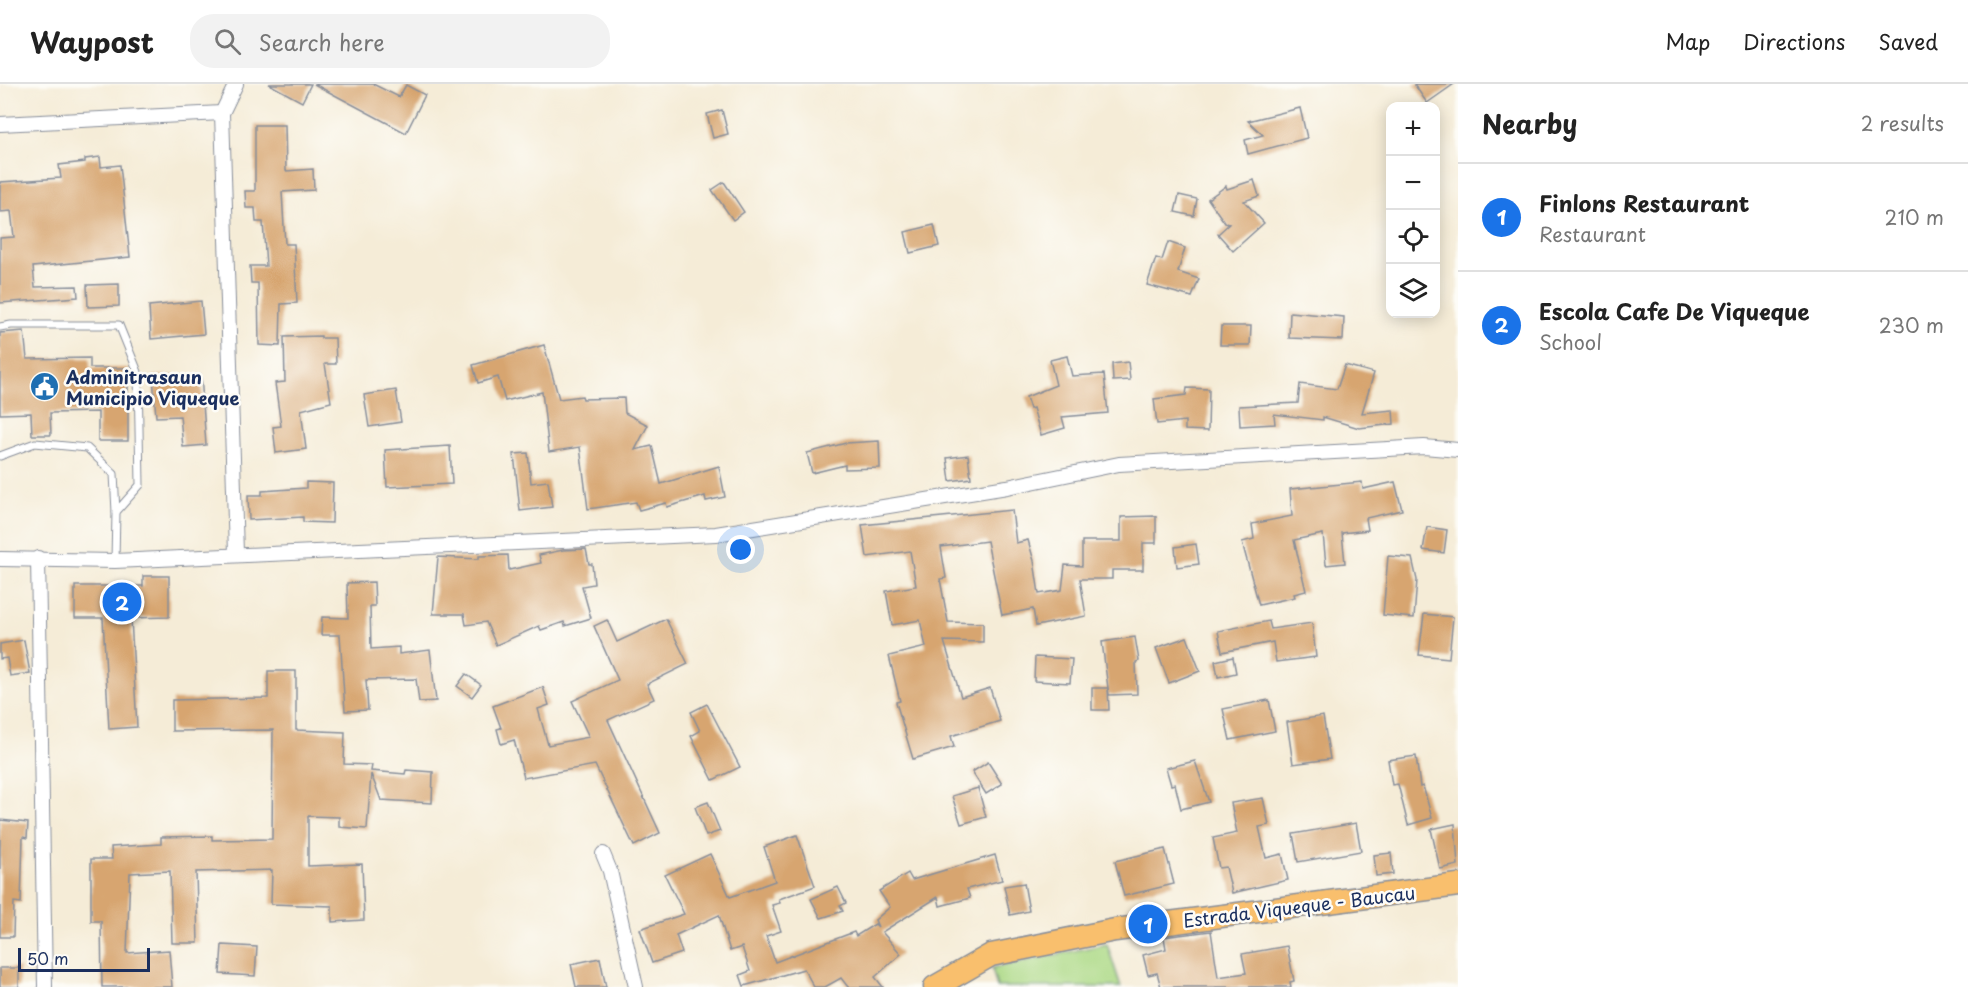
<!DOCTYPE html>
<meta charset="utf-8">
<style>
body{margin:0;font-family:"Playpen Sans",sans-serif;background:#f2f2f2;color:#222}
.controls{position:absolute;right:18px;top:18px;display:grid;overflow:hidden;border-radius:12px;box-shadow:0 3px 15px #0003}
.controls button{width:54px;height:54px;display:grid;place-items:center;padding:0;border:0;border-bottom:2px solid #e0e0e0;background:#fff;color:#222;font:30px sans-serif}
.scale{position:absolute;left:18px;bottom:15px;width:132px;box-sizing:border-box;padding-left:6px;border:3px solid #1b2f5e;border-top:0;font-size:16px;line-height:21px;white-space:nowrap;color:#1b2f5e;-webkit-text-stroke:4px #fdfcf7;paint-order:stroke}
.you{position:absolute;left:741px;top:466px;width:21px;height:21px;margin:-15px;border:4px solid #fff;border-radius:50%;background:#1a73e8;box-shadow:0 0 0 9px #1a73e833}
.badge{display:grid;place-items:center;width:39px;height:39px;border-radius:50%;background:#1a73e8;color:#fff;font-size:20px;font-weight:700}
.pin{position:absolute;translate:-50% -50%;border:3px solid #fff;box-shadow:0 2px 6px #0006}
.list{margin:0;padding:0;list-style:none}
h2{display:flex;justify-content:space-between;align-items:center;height:78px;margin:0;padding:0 24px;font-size:26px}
h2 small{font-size:20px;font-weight:400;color:#767676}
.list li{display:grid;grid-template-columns:39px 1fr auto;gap:18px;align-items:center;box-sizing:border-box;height:108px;padding:0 24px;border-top:2px solid #e0e0e0}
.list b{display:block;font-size:22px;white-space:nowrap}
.list p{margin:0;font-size:20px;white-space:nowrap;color:#767676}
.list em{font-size:20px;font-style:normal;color:#767676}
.icon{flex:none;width:33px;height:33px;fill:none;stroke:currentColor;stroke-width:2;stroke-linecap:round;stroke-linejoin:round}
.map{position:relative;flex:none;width:1458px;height:903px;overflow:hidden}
header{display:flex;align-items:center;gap:36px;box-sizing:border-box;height:84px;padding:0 30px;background:#fff;border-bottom:2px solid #e0e0e0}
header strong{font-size:28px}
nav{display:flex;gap:33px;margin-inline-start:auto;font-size:21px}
.search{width:420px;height:54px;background:#f2f2f2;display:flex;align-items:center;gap:15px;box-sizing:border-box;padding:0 21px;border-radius:24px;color:#767676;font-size:22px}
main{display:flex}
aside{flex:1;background:#fff}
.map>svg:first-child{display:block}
.green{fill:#acd985;stroke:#648472;stroke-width:1.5}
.building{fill:#d7a56f}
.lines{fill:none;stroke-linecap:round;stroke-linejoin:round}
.service-casing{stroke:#888e9a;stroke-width:9}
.minor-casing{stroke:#888e9a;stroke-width:16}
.primary-casing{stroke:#888e9a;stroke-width:25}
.service{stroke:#fff;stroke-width:7}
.minor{stroke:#fff;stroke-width:14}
.primary{stroke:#f9bf6d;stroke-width:22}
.labels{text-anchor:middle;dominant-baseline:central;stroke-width:5;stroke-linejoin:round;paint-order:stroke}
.poi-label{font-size:18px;font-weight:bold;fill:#1b2f5e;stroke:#fdfcf7;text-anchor:start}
.street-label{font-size:18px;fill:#1b2f5e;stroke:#fdfcf7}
</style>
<header>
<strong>Waypost</strong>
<div class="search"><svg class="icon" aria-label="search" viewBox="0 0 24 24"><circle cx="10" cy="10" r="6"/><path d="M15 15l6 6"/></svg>Search here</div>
<nav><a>Map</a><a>Directions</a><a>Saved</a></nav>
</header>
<main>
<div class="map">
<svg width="1458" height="903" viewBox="0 0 1458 903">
<rect width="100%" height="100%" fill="#fdfcf7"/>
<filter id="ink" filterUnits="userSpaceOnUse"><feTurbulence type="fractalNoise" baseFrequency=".0167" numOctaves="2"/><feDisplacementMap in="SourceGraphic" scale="12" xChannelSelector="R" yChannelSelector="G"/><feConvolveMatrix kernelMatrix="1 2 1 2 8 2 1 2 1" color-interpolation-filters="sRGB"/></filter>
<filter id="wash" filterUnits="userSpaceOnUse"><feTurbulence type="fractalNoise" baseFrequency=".008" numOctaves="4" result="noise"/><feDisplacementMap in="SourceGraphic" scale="24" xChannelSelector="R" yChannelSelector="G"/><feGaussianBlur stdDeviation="1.35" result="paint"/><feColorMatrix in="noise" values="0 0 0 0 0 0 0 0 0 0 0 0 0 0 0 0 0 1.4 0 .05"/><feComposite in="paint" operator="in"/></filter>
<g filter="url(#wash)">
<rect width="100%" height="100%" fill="#f5ecd7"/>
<polygon class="green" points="1107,860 1121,903 997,903 992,884"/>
<g id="blocks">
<g class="building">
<polygon points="269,0 311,0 302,18"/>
<polygon points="314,0 373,0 399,13 406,1 425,11 406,49"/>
<polygon points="1414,0 1454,0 1427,19"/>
<polygon points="1300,24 1307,54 1248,70 1245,56 1263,51 1248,37"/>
<polygon points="722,26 728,50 713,54 707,30"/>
<polygon points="255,41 285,41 286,87 313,85 314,106 282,108 285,160 294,160 297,219 281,220 280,262 259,261 258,199 251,199 250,182 266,182 263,138 256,138 255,124 246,124 245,107 255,107"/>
<polygon points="100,73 101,83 120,81 130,173 33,183 35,203 77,202 78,213 0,219 0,154 14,153 11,127 0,128 0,98 61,94 59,81 85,78 85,75"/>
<polygon points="1254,96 1259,112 1244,117 1264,139 1233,167 1218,150 1229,140 1225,139 1208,115 1226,102 1227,105"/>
<polygon points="724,98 744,128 733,136 712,106"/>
<polygon points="1179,111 1197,115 1194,132 1175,128"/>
<polygon points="934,141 939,162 910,169 905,148"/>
<polygon points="1168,158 1185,164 1178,188 1199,195 1192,213 1147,201 1156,174 1162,176"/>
<polygon points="119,200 119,222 88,223 87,201"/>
<polygon points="201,217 204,250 151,255 149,222"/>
<polygon points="1290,228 1344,233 1343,256 1289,254"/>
<polygon points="1221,242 1251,242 1250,261 1220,261"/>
<polygon points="24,247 27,275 90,274 90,284 128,284 128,357 98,357 98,328 50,329 51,351 32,351 31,329 0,330 0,249"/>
<polygon points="321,252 321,254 335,254 336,280 325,280 331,318 301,326 306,365 276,369 273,343 281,342 275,299 285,298 284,253"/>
<polygon points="544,261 559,315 582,312 583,315 624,314 625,329 648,341 635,366 652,362 661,400 719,382 725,413 706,417 705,412 667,423 666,419 639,426 636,418 588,425 580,363 549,368 542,308 505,317 498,293 478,299 473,281"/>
<polygon points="1067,272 1072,292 1104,290 1108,329 1062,333 1065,344 1041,351 1033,324 1030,325 1026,313 1056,301 1050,276"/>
<polygon points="1128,278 1130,296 1113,297 1112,280"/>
<polygon points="1345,281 1374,289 1362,329 1393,326 1394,340 1359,344 1323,333 1323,336 1274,330 1275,340 1240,342 1239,322 1298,319 1300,300 1337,305"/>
<polygon points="175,291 201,291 206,361 183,363 180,332 156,333 153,292"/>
<polygon points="1187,304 1209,305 1208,347 1185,346 1185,337 1157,340 1154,315 1186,311"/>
<polygon points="396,306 401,338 369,343 364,311"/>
<polygon points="879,357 880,384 845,385 845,381 812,389 807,369 846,359"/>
<polygon points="450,362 452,400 387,403 385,366"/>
<polygon points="528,369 531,399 548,397 552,423 520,427 514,370"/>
<polygon points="968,371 971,394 950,397 947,374"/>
<polygon points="306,398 333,399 332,439 303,438 303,433 249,436 248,411 262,411 262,407 306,404"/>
<polygon points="1362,398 1363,405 1395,398 1402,426 1366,434 1368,446 1342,449 1345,479 1326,481 1323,450 1294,456 1306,507 1294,510 1295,513 1259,521 1242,458 1254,455 1252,440 1292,432 1290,405"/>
<polygon points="1012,426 1016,459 1028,456 1034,477 1039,510 1062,506 1065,481 1082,482 1082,457 1121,457 1121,433 1156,432 1156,459 1143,459 1143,486 1112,486 1112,495 1080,495 1086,532 1036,542 1033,525 1002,531 987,457 941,463 946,494 940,495 948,538 983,539 983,558 944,557 961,613 990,604 1000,637 951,652 954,663 913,675 896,618 900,617 889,572 926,563 920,536 892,541 886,507 916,502 910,467 867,473 862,441"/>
<polygon points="1427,443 1447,446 1444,469 1423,466"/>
<polygon points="1196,460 1199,480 1177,483 1175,463"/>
<polygon points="586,465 589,480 592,480 594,500 582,502 591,534 565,542 564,538 541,546 539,542 496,561 486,538 466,541 464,530 433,530 438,473 479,475 479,472 508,471 509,486 541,479 539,471 563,466"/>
<polygon points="1388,472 1412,474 1417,496 1414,534 1383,531"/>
<polygon points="143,492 169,492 169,533 131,534 137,643 109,645 103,534 75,534 75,502 143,502"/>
<polygon points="374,498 375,522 370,522 371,565 399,563 399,570 430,566 436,617 419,618 416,595 366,596 368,626 345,627 340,551 321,551 322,533 348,534 347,499"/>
<polygon points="1424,530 1453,533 1449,574 1419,571"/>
<polygon points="666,535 688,580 647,600 654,615 608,636 660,749 634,762 595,681 524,694 514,656 501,660 497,645 501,644 493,622 543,603 549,621 538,625 548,661 589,653 572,617 618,596 594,542 607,536 617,558"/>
<polygon points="1269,537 1271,545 1312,539 1316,573 1276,578 1273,558 1222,568 1218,547"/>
<polygon points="1135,553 1139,577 1136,578 1137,610 1109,611 1108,604 1109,626 1092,626 1092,604 1108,604 1102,558"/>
<polygon points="1187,553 1200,587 1169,599 1156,564"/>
<polygon points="24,556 30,589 10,592 7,574 0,575 0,560"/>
<polygon points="1035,573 1072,575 1070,599 1034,597"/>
<polygon points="1233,573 1236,589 1218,593 1215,577"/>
<polygon points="268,587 296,587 296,646 345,648 344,680 372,681 371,687 405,690 406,686 433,688 432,719 381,716 371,690 367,745 339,743 339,733 308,732 308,782 362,780 364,836 332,838 332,822 271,820 272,786 196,788 198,859 172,859 170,787 130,789 127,869 169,866 172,903 102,903 101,837 91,837 91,775 112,775 111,763 161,760 161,753 212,752 212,756 272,755 273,646 172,647 172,616 268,614"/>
<polygon points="466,590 481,601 472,613 457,602"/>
<polygon points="1269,616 1275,647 1230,656 1223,625"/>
<polygon points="707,620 740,683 713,696 691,652 700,647 691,628"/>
<polygon points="1323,632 1330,675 1293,680 1287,638"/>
<polygon points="1416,672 1420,703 1423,702 1432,734 1408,741 1398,700 1392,701 1388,676"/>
<polygon points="1195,677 1209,718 1181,725 1175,700 1171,701 1166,684"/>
<polygon points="988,678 1002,700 986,710 972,688"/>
<polygon points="978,704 986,733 961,740 952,712"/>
<polygon points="1263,714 1269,741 1259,743 1266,774 1282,770 1288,796 1232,809 1226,783 1219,784 1213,754 1237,749 1231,719"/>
<polygon points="708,718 720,747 706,752 695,723"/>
<polygon points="0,736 28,739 27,754 23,753 21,819 14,818 13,853 0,853"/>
<polygon points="1356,739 1361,767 1298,778 1293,750"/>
<polygon points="1455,740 1458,781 1440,785 1431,745"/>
<polygon points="797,751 815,802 779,815 780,819 772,821 781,847 766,852 775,878 854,848 856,852 875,840 878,843 875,836 890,823 879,807 908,789 912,796 995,771 1002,796 967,805 970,814 940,822 938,813 882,848 901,870 875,893 883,903 848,903 841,894 825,903 814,903 804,885 744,902 740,891 750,887 742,863 730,867 719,831 676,851 682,869 652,879 640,845 684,830 665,791 710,770 730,813 775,797 764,763"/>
<polygon points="1165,765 1174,800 1124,812 1115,777"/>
<polygon points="1391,769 1393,790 1376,792 1374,771"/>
<polygon points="1024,799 1029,827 1010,831 1004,802"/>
<polygon points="838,803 846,819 840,822 843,827 821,834 811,815"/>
<polygon points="1211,847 1218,893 1246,889 1242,870 1287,862 1294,897 1290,898 1291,903 1161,903 1157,889 1148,891 1143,871 1166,865 1164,853"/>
<polygon points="222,861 257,863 255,892 220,890"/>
<polygon points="600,874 606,903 576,903 571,880"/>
<rect x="0" y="884" width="19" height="19"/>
</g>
</g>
</g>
<g filter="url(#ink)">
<use href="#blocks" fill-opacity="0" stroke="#888e9a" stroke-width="1.5"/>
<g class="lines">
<defs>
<g id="service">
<polyline points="0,243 11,241 119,241 138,288 140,401 116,428 115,477"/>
<polyline points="0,372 35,359 87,364 114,390 116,428"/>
</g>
<g id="minor">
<polyline points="236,0 222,29 236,469"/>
<polyline points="0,40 222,29"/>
<polyline points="38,474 45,903"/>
<polyline points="0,475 115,477 716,450 1007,403 1119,380 1424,363 1458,366"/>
<polyline points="603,770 610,787 636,903"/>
</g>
<polyline id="primary" points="935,903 991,871 1115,846 1458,801"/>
</defs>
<use href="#service" class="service-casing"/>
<use href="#minor" class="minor-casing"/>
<use href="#primary" class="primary-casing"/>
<use href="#service" class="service"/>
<use href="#minor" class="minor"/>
<use href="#primary" class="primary"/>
</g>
</g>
<defs>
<symbol id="civic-disc" viewBox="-11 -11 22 22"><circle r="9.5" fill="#1f6fb2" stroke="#fdfcf7"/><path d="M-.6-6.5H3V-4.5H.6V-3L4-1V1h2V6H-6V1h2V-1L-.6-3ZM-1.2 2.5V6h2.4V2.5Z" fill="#fff"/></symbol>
</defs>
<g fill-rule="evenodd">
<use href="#civic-disc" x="28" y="286" width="33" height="33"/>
</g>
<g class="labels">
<g class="poi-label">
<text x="66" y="292">Adminitrasaun<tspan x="66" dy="21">Municipio Viqueque</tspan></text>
</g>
<g class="street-label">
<text transform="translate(1299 822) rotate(-7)">Estrada Viqueque - Baucau</text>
</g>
</g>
</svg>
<div class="controls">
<button>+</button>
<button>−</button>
<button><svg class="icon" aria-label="locate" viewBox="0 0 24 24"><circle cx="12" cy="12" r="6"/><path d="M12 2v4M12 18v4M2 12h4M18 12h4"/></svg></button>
<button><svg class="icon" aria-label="layers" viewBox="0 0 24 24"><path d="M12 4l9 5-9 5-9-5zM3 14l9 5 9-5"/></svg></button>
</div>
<div class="scale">50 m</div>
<div class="you"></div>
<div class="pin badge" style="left:1148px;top:840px">1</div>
<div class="pin badge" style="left:122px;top:518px">2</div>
</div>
<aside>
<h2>Nearby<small>2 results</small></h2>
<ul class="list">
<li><span class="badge">1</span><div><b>Finlons Restaurant</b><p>Restaurant</p></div><em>210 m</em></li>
<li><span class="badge">2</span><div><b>Escola Cafe De Viqueque</b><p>School</p></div><em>230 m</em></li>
</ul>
</aside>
</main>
